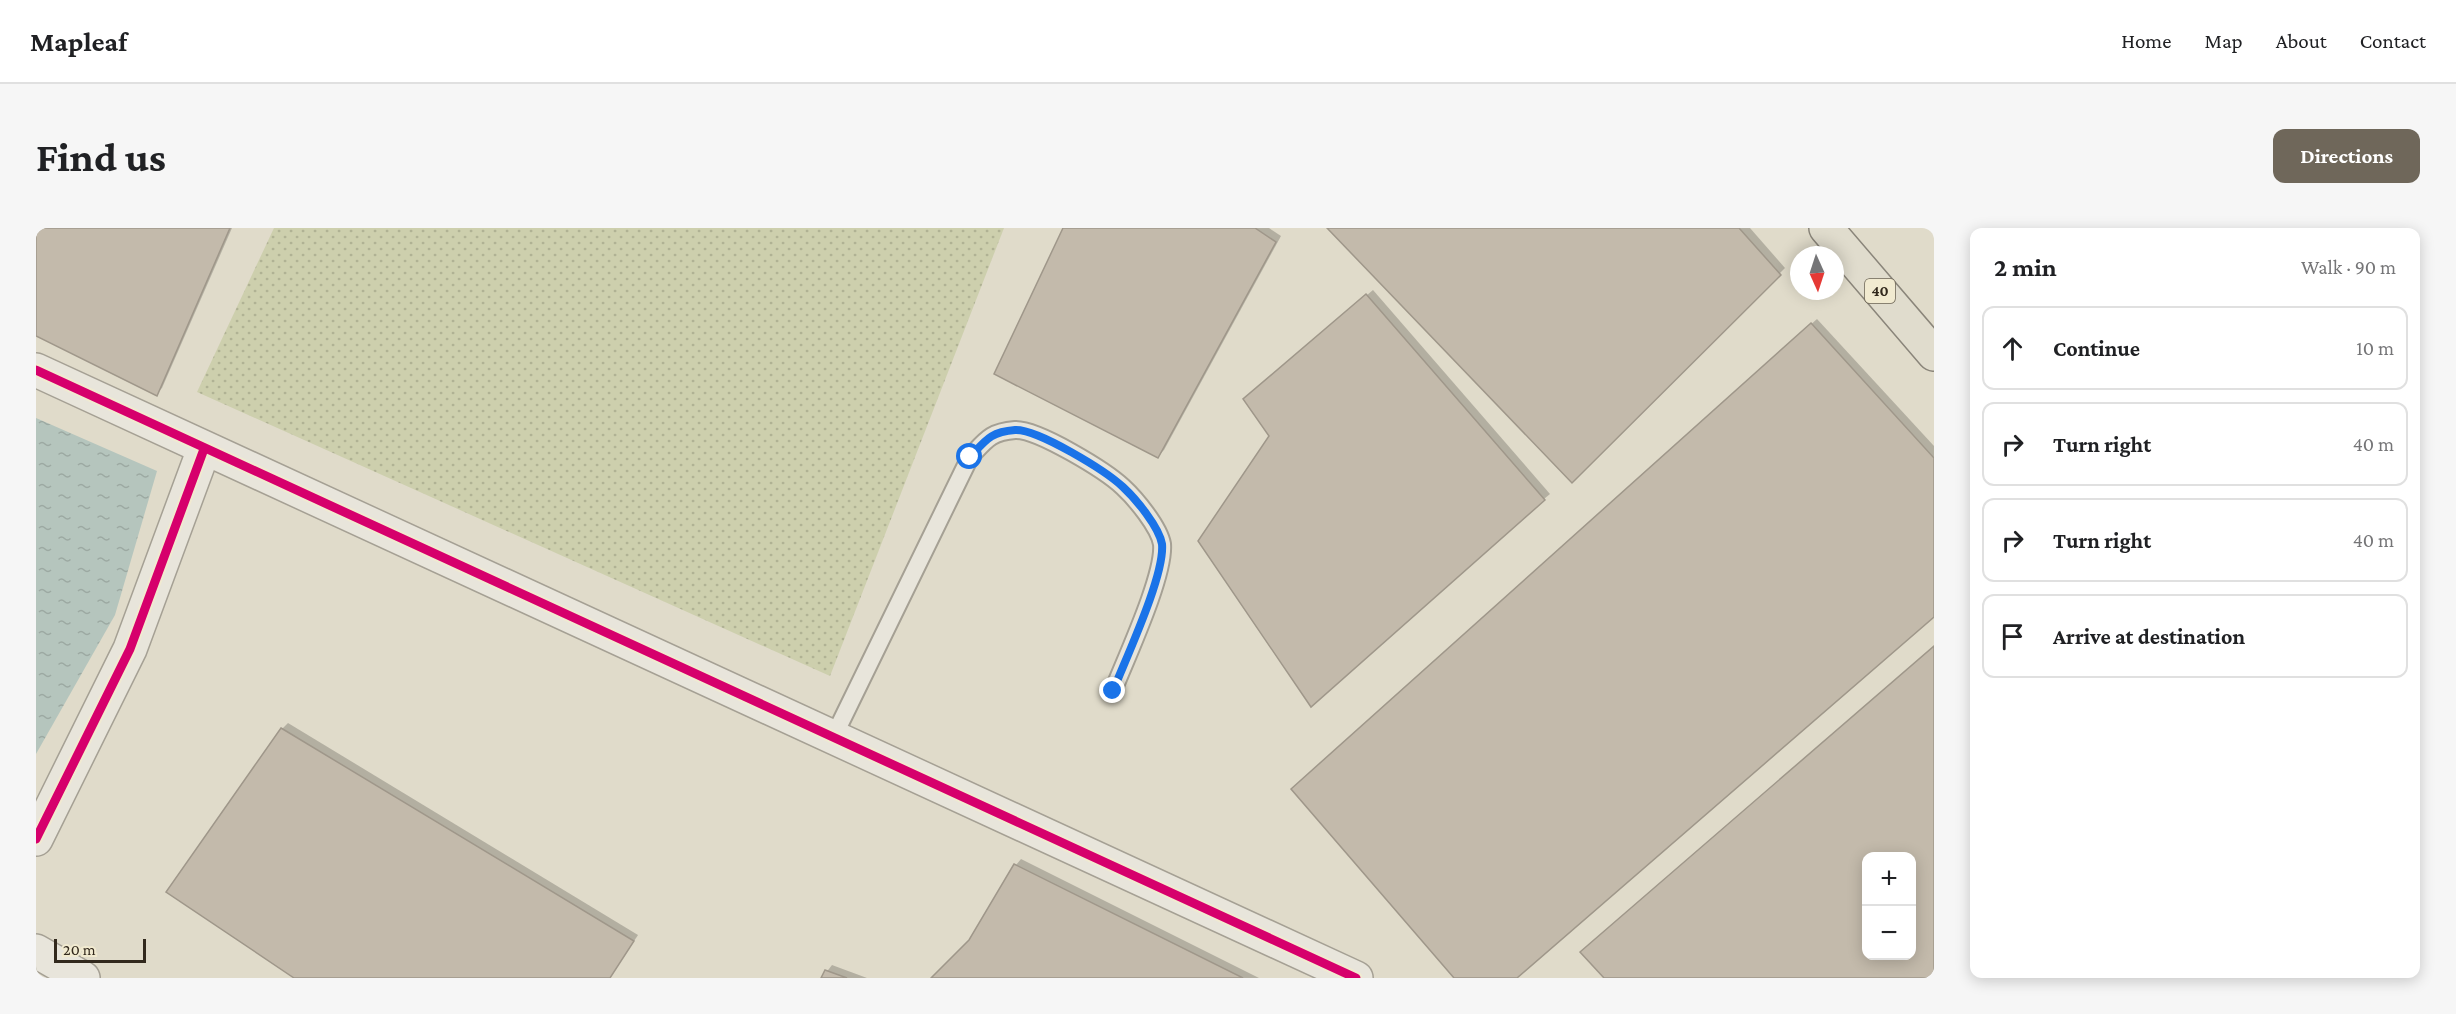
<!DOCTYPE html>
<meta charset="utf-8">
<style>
body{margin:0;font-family:"Crimson Pro",serif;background:#f6f6f6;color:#202124}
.controls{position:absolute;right:18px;bottom:18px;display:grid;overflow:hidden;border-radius:12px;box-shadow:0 3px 15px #0003}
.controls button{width:54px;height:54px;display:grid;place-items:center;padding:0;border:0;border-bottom:2px solid #e0e0e0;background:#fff;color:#202124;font:30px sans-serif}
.compass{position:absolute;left:1754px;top:18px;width:54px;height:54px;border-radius:50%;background:#fff;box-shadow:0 3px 15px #0003;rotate:177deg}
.scale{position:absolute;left:18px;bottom:15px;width:92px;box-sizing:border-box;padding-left:6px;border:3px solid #32291d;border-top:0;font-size:16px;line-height:21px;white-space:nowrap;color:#32291d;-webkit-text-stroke:4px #f1ead0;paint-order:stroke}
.stop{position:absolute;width:18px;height:18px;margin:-14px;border:4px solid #1a73e8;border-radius:50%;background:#fff}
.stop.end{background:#1a73e8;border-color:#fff;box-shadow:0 2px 6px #0008}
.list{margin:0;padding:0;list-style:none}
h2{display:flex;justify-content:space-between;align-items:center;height:78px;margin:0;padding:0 24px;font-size:26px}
h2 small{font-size:20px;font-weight:400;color:#757577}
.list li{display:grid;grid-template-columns:39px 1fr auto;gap:18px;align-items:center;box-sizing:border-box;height:84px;margin:0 12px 12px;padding:0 12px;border:2px solid #e0e0e0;border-radius:12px}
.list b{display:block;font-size:22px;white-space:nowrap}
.list em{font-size:20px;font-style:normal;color:#757577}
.icon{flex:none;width:33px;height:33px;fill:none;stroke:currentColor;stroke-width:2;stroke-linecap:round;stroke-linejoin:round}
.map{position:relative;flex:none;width:1898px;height:750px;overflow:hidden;border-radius:12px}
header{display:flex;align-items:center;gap:36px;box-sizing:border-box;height:84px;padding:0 30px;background:#fff;border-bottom:2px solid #e0e0e0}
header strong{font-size:28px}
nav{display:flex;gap:33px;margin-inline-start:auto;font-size:21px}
.intro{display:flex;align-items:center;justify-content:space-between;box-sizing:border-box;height:144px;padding:0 36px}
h1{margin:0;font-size:42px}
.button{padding:15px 27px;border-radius:12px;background:#6f675a;color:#fff;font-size:21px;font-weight:700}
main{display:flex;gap:36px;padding:0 36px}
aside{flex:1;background:#fff;border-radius:12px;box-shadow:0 3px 15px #0003}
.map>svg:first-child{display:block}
.grass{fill:url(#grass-dots)}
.water{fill:url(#water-ripples)}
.shadow{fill:#0003;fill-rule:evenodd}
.building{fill:#c3baab;stroke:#9f978a;stroke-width:1.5;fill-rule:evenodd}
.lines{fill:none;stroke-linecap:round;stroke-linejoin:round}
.service-casing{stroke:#a5a094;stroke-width:20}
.minor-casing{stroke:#a5a094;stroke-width:36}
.primary-casing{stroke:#8a857a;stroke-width:36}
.service{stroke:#e8e5db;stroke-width:16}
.minor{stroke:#e8e5db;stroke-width:33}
.primary{stroke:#e0dccd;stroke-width:33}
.cycleway-casing{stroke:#f1ead0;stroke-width:13}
.cycleway{stroke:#d6006c;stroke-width:9}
.route{stroke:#1a73e8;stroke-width:8}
.labels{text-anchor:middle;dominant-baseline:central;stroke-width:5;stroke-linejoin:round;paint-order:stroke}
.shield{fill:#f1ead0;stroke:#6b6353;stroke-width:1.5}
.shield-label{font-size:15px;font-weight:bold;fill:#32291d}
</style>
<header>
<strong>Mapleaf</strong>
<nav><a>Home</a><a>Map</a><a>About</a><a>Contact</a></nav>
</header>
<div class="intro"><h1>Find us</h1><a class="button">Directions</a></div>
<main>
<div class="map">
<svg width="1898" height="750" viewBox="0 0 1898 750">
<defs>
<pattern id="grass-dots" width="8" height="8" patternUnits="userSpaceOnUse" patternTransform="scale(1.5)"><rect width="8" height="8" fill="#cdcfad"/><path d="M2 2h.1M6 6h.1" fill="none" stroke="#b0b294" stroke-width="1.8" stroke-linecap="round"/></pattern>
<pattern id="water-ripples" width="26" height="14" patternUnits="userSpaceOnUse" patternTransform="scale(1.5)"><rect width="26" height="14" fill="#b5c5bd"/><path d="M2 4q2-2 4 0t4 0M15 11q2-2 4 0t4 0" fill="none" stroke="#9ca9a2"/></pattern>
</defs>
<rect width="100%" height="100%" fill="#e0dbca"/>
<polygon class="grass" points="238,0 968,0 794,448 161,164"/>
<polygon class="water" points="0,190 121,243 79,387 0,526"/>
<g class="shadow">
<polygon points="0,0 196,0 126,160 120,166 0,106"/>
<polygon points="1029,0 1233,0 1245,8 1128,222 1122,228"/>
<polygon points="1293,0 1714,0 1749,40 1536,253"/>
<polygon points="1337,62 1514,266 1508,271 1235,208 1214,165"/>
<polygon points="1781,91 1898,218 1898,387 1479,750 1420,750 1263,556"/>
<path d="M1898,419V750H1570ZM1830,628H1876V728H1830Z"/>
<polygon points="252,495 602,707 574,750 261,750 246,501"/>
<polygon points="985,631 1223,750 898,750 934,713 980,637"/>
<polygon points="796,737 831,750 786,750"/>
</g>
<g class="building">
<polygon points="0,0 194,0 121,168 0,108"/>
<polygon points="1027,0 1219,0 1240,14 1122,230 958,146"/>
<polygon points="1291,0 1703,0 1745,47 1536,255"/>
<polygon points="1330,66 1509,272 1275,479 1162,313 1233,208 1207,171"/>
<polygon points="1775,95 1898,230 1898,389 1481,750 1418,750 1255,561"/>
<path d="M1898,418V750H1568L1544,724ZM1830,628H1876V728H1830Z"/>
<polygon points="245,500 598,713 574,750 258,750 130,664"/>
<polygon points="978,636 1207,750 895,750 933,712"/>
<polygon points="789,742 811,750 785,750"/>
</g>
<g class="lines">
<defs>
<path id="service" d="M797,510L934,229C950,212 954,204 979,202C1002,201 1070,243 1087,259C1100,271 1123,299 1126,316C1129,347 1090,430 1077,463"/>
<g id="minor">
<polyline points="0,142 1320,750"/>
<polyline points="0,611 94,421 168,221"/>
<polyline points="0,723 47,750"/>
</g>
<polyline id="primary" points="1790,0 1898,126"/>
</defs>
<use href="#service" class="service-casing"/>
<use href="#minor" class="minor-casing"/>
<use href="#primary" class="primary-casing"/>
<use href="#service" class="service"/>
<use href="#minor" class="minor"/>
<use href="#primary" class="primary"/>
<defs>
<g id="cycleway">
<polyline points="0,142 1320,750"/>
<polyline points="0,611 94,421 168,221"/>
</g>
</defs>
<use href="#cycleway" class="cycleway-casing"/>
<use href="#cycleway" class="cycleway"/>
</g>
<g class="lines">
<path class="route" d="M934,229C950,212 954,204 979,202C1002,201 1070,243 1087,259C1100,271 1123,299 1126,316C1129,347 1090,430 1077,463"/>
</g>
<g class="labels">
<rect class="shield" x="1829" y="51" width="30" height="24" rx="4.5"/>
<g class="shield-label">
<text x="1844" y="63">40</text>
</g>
</g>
</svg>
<div class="controls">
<button>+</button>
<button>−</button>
</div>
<svg class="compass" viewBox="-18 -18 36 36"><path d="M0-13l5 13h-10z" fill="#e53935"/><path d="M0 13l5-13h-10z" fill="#757577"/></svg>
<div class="scale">20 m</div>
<div class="stop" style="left:934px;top:229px"></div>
<div class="stop end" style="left:1077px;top:463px"></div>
</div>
<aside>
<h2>2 min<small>Walk · 90 m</small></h2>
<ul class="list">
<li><svg class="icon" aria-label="ahead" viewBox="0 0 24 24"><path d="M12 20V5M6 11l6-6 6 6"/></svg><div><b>Continue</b></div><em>10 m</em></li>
<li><svg class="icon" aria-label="right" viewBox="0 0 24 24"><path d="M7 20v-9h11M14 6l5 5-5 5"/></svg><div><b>Turn right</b></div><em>40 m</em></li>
<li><svg class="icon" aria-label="right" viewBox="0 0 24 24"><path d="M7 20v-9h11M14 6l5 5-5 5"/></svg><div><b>Turn right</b></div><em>40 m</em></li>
<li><svg class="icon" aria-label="arrive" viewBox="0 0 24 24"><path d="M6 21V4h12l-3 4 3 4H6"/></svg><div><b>Arrive at destination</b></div></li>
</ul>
</aside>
</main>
